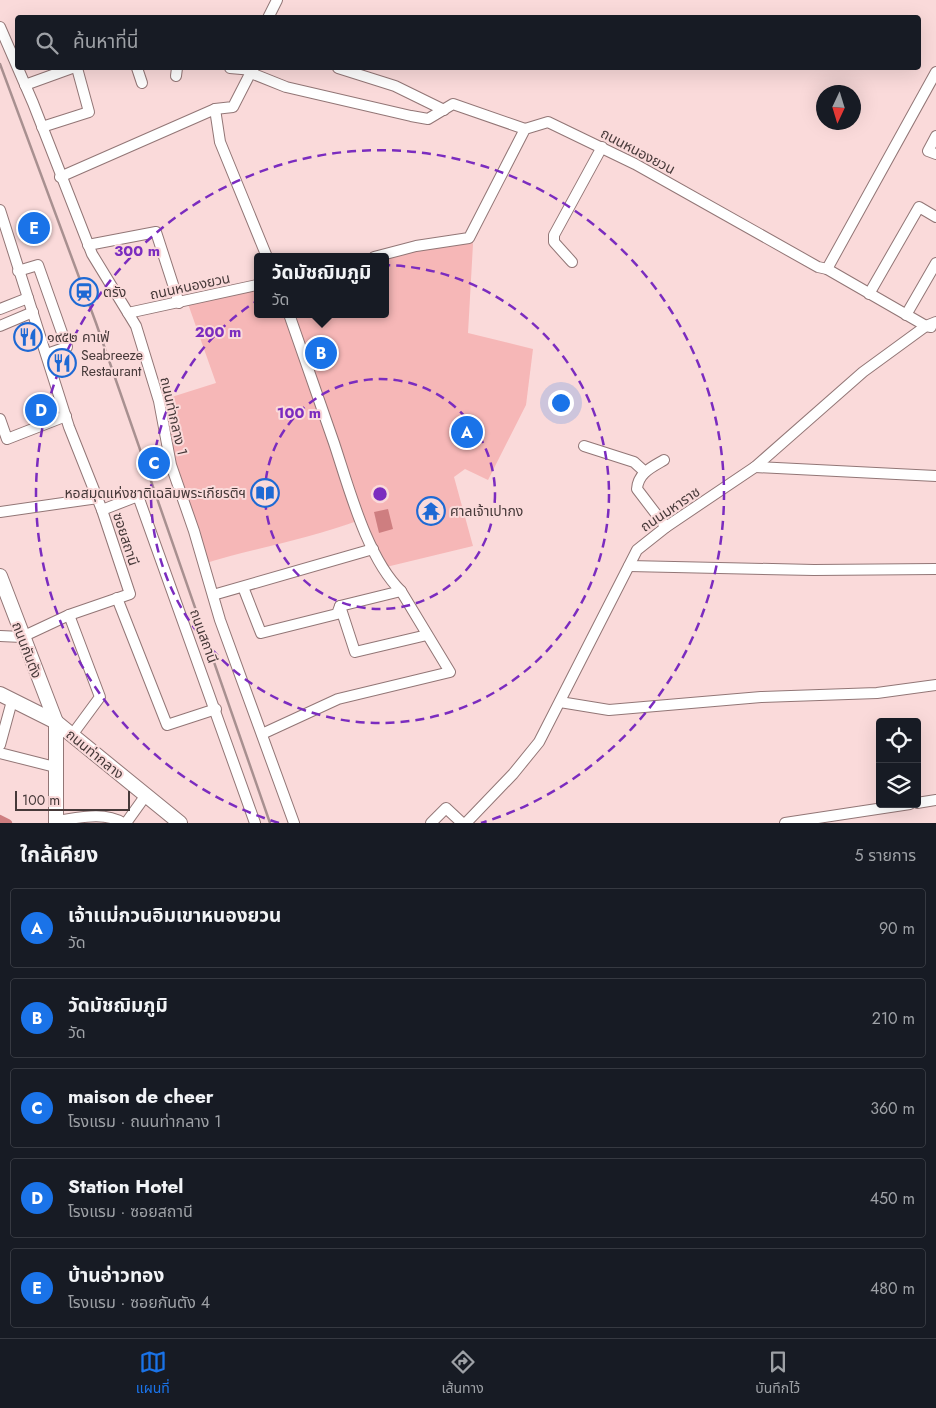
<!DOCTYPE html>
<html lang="th">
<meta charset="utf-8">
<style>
body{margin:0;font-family:Jost,"Noto Sans Thai",sans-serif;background:#20242c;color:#f1f3f6}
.controls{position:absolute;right:15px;bottom:15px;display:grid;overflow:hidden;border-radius:5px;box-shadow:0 5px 20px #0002}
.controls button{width:45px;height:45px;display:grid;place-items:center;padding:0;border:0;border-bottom:1px solid #363941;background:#171b24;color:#f1f3f6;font:25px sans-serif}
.compass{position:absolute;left:816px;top:85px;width:45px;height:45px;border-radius:50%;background:#171b24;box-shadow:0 5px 20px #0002;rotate:184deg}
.scale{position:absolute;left:15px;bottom:12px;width:115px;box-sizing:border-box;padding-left:5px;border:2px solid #463939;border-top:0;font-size:14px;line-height:18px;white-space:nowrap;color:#463939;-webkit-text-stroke:4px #fadada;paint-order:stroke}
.you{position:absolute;left:560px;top:402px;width:18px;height:18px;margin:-12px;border:4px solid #fff;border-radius:50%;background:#1a73e8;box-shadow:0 0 0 8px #1a73e833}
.badge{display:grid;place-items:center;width:32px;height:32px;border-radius:50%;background:#1a73e8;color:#fff;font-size:16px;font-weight:700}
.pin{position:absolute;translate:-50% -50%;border:2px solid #fff;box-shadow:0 1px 5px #0006}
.popup{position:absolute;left:254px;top:253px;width:135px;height:65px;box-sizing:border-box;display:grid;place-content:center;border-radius:5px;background:#171b24;filter:drop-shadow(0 1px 4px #0005);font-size:16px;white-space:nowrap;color:#9ea1a6}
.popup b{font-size:19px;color:#f1f3f6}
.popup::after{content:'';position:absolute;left:50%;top:100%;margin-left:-10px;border:10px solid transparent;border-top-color:#171b24}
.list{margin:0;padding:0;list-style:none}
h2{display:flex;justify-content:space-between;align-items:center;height:65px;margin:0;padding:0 20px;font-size:21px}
h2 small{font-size:16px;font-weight:400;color:#9ea1a6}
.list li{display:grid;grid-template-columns:32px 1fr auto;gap:15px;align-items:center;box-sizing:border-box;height:80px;margin:0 10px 10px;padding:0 10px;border:1px solid #363941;border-radius:5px}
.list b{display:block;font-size:19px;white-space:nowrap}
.list p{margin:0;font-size:16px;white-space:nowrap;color:#9ea1a6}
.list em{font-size:16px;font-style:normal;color:#9ea1a6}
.icon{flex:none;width:28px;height:28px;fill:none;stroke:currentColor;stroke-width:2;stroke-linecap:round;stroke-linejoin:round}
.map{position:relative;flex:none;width:936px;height:823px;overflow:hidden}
.search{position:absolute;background:#171b24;box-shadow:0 5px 20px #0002;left:15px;right:15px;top:15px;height:55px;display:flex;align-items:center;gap:12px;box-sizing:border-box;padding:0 18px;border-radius:5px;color:#9ea1a6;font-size:19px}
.sheet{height:515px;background:#171b24}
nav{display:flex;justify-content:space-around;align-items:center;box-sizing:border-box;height:70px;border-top:1px solid #363941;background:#171b24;font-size:14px;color:#9ea1a6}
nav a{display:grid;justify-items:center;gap:2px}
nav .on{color:#1a73e8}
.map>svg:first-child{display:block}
.green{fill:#f6b7b7}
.water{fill:#ce7e80}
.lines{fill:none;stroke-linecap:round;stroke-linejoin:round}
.canal{stroke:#ce7e80;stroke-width:8}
.minor-casing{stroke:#927676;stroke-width:12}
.major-casing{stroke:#927676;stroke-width:16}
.minor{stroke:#fff;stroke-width:10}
.major{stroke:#fff;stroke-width:14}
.rail{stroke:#a89090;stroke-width:2.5}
.ring{fill:none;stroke:#7b2cbf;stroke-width:2.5;stroke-dasharray:9 6}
.labels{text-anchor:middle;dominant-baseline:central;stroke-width:4;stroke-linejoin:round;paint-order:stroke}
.street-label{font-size:14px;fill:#463939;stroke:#fadada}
.poi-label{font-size:14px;fill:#463939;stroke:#fadada;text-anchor:start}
.centre{fill:#7b2cbf;stroke:#fadada;stroke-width:2.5}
.ring-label{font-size:15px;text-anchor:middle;font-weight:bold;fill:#7b2cbf;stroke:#fadada;stroke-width:4;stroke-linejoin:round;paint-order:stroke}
</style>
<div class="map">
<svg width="936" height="823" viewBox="0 0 936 823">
<rect width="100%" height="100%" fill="#fadada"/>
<path class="green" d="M469,238L473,244L468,333L533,349L526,405L488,480L465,469L454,477L473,546L382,568L360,520C309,539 255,548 203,564L159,401L216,383L187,301L257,285V314H385V257Z"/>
<polygon class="water" points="388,509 393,529 379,533 374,512"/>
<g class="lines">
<polyline class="canal" points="0,819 8,823"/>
<defs>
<g id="minor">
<polyline points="268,18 277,0"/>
<polyline points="0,27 33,103 92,254 136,326 159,401 171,465 194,531 220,620 294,823"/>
<polyline points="137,68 142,83"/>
<polyline points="230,68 253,70"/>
<polyline points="338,68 395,86 444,110"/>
<polyline points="251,73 286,87 411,116 428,119 453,104 525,129"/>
<polyline points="176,76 177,68"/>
<polyline points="25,85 72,68"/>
<polyline points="215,109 220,142 267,257"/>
<polyline points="42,127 89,112 77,68"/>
<polyline points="936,136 928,151 936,154"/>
<polyline points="60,177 215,109 233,107 253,68"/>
<polyline points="0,210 69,427 102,510 130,594 69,615 22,637 0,636"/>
<polyline points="88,245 156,232 179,303"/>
<polyline points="374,257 416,246 469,238 525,129 548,122 635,164 818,267 827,269 926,326 931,327"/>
<polyline points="572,262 554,242 554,235 602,147"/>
<polyline points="827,269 936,72"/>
<polyline points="18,271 38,265 67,347 47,354"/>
<polyline points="869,294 919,207 936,217"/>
<polyline points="0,309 28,298"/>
<polyline points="128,313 257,285"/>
<polyline points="906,315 936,263"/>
<polyline points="0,326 33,312"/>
<polyline points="0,419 7,439 66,416"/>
<polyline points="584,446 634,462 645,472"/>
<path d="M664,460C652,467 638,473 637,489L666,527"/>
<polyline points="755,467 936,476"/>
<polyline points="102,510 138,496 255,823"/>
<polyline points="0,512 98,498"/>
<polyline points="629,566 814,570 936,569"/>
<polyline points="243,587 261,633 337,614 340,606 401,591"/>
<polyline points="213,595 373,549"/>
<polyline points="117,598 167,725 216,709"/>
<polyline points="340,606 355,652 427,635"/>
<polyline points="69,615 100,697 72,735"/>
<polyline points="560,702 609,710 761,697 877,693 936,685"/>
<path d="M262,734L338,699L450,672L401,591C367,558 349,488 334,443C319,400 304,357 289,314"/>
<polyline points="0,745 12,701"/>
<polyline points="0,753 55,767"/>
<polyline points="917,803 936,800"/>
<path d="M56,821C78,818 104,811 123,823"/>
<polyline points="126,823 146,795"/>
<polyline points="431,823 446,808 462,823"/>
<polyline points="466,823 513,774 539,742 637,550 666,527 755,467 863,372 926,326 936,322"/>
<polyline points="785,823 910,804"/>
</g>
<g id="major">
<polyline points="0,576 56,722 56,823"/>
<polyline points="0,694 56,722 180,823"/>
</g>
</defs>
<use href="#minor" class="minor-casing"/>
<use href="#major" class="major-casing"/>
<use href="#minor" class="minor"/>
<use href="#major" class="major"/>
<polyline class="rail" points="0,64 96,323 270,823"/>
</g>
<g class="ring">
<circle cx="380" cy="494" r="115"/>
<circle cx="380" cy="494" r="229"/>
<path d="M279 823A344 344 0 1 1 481 823"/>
</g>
<defs>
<symbol id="station-ring" viewBox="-11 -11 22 22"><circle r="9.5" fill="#fadada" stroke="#1e69d4" stroke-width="1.5"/><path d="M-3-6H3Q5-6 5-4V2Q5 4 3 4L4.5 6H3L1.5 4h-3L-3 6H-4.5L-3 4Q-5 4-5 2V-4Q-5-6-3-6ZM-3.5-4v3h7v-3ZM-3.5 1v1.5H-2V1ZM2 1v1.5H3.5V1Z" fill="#1e69d4"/></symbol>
<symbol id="restaurant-ring" viewBox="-11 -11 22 22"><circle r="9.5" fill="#fadada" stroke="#1e69d4" stroke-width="1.5"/><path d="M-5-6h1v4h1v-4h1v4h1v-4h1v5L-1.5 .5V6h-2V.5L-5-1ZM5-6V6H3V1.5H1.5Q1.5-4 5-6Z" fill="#1e69d4"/></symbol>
<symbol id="library-ring" viewBox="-11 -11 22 22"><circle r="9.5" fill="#fadada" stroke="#1e69d4" stroke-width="1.5"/><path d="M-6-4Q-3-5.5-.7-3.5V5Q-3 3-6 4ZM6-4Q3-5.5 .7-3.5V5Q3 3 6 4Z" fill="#1e69d4"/></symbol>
<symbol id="temple-ring" viewBox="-11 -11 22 22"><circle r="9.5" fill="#fadada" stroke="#1e69d4" stroke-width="1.5"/><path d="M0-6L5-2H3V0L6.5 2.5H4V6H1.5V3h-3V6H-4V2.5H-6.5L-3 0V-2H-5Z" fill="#1e69d4"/></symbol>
</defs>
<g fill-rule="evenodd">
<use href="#station-ring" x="68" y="276" width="32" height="32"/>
<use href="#restaurant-ring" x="12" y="321" width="32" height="32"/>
<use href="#restaurant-ring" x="46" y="347" width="32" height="32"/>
<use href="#library-ring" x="249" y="477" width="32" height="32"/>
<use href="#temple-ring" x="415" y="495" width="32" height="32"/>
</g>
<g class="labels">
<g class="street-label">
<text transform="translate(638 151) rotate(28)">ถนนหนองยวน</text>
<text transform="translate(190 286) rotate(-12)">ถนนหนองยวน</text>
<text transform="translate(174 416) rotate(77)">ถนนท่ากลาง 1</text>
<text transform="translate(670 509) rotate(-34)">ถนนมหาราช</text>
<text transform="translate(126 539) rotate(72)">ซอยสถานี</text>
<text transform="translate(204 636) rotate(70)">ถนนสถานี</text>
<text transform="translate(27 650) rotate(69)">ถนนกันตัง</text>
<text transform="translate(95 754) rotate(39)">ถนนท่ากลาง</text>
</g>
<g class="poi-label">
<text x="103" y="292">ตรัง</text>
<text x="47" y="337">๑๙๕๒ คาเฟ่</text>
<text x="81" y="355">Seabreeze<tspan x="81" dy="16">Restaurant</tspan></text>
<text x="246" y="493" text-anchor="end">หอสมุดแห่งชาติเฉลิมพระเกียรติฯ</text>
<text x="450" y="511">ศาลเจ้าเปากง</text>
</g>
</g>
<circle cx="380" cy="494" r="8" class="centre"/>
<g class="ring-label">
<text x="137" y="256">300 m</text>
<text x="218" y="337">200 m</text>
<text x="299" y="418">100 m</text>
</g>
</svg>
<div class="controls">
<button><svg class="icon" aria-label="locate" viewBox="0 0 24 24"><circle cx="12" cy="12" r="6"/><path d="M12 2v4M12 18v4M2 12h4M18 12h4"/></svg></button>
<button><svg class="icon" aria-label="layers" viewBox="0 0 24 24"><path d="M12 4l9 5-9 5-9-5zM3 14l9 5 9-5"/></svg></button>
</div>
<svg class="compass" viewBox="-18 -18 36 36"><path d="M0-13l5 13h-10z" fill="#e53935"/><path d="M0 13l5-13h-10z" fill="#9ea1a6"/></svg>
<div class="scale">100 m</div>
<div class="you"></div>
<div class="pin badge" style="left:467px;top:432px">A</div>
<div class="pin badge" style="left:321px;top:353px">B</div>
<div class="popup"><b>วัดมัชฌิมภูมิ</b>วัด</div>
<div class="pin badge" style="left:154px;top:463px">C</div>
<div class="pin badge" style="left:41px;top:410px">D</div>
<div class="pin badge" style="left:34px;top:228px">E</div>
<div class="search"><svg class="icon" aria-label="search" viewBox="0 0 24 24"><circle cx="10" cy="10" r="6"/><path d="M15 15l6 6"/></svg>ค้นหาที่นี่</div>
</div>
<section class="sheet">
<h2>ใกล้เคียง<small>5 รายการ</small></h2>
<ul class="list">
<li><span class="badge">A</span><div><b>เจ้าเเม่กวนอิมเขาหนองยวน</b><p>วัด</p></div><em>90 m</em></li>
<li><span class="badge">B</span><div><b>วัดมัชฌิมภูมิ</b><p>วัด</p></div><em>210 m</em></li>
<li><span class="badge">C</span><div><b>maison de cheer</b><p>โรงแรม · ถนนท่ากลาง 1</p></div><em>360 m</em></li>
<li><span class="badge">D</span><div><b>Station Hotel</b><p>โรงแรม · ซอยสถานี</p></div><em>450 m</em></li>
<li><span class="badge">E</span><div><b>บ้านอ่าวทอง</b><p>โรงแรม · ซอยกันตัง 4</p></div><em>480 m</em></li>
</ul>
</section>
<nav>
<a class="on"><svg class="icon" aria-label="map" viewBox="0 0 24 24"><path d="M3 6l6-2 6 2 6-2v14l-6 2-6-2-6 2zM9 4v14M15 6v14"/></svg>แผนที่</a>
<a><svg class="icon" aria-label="directions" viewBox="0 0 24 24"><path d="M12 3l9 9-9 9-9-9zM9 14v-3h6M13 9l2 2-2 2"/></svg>เส้นทาง</a>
<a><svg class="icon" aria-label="saved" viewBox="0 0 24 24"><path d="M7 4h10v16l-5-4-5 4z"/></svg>บันทึกไว้</a>
</nav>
